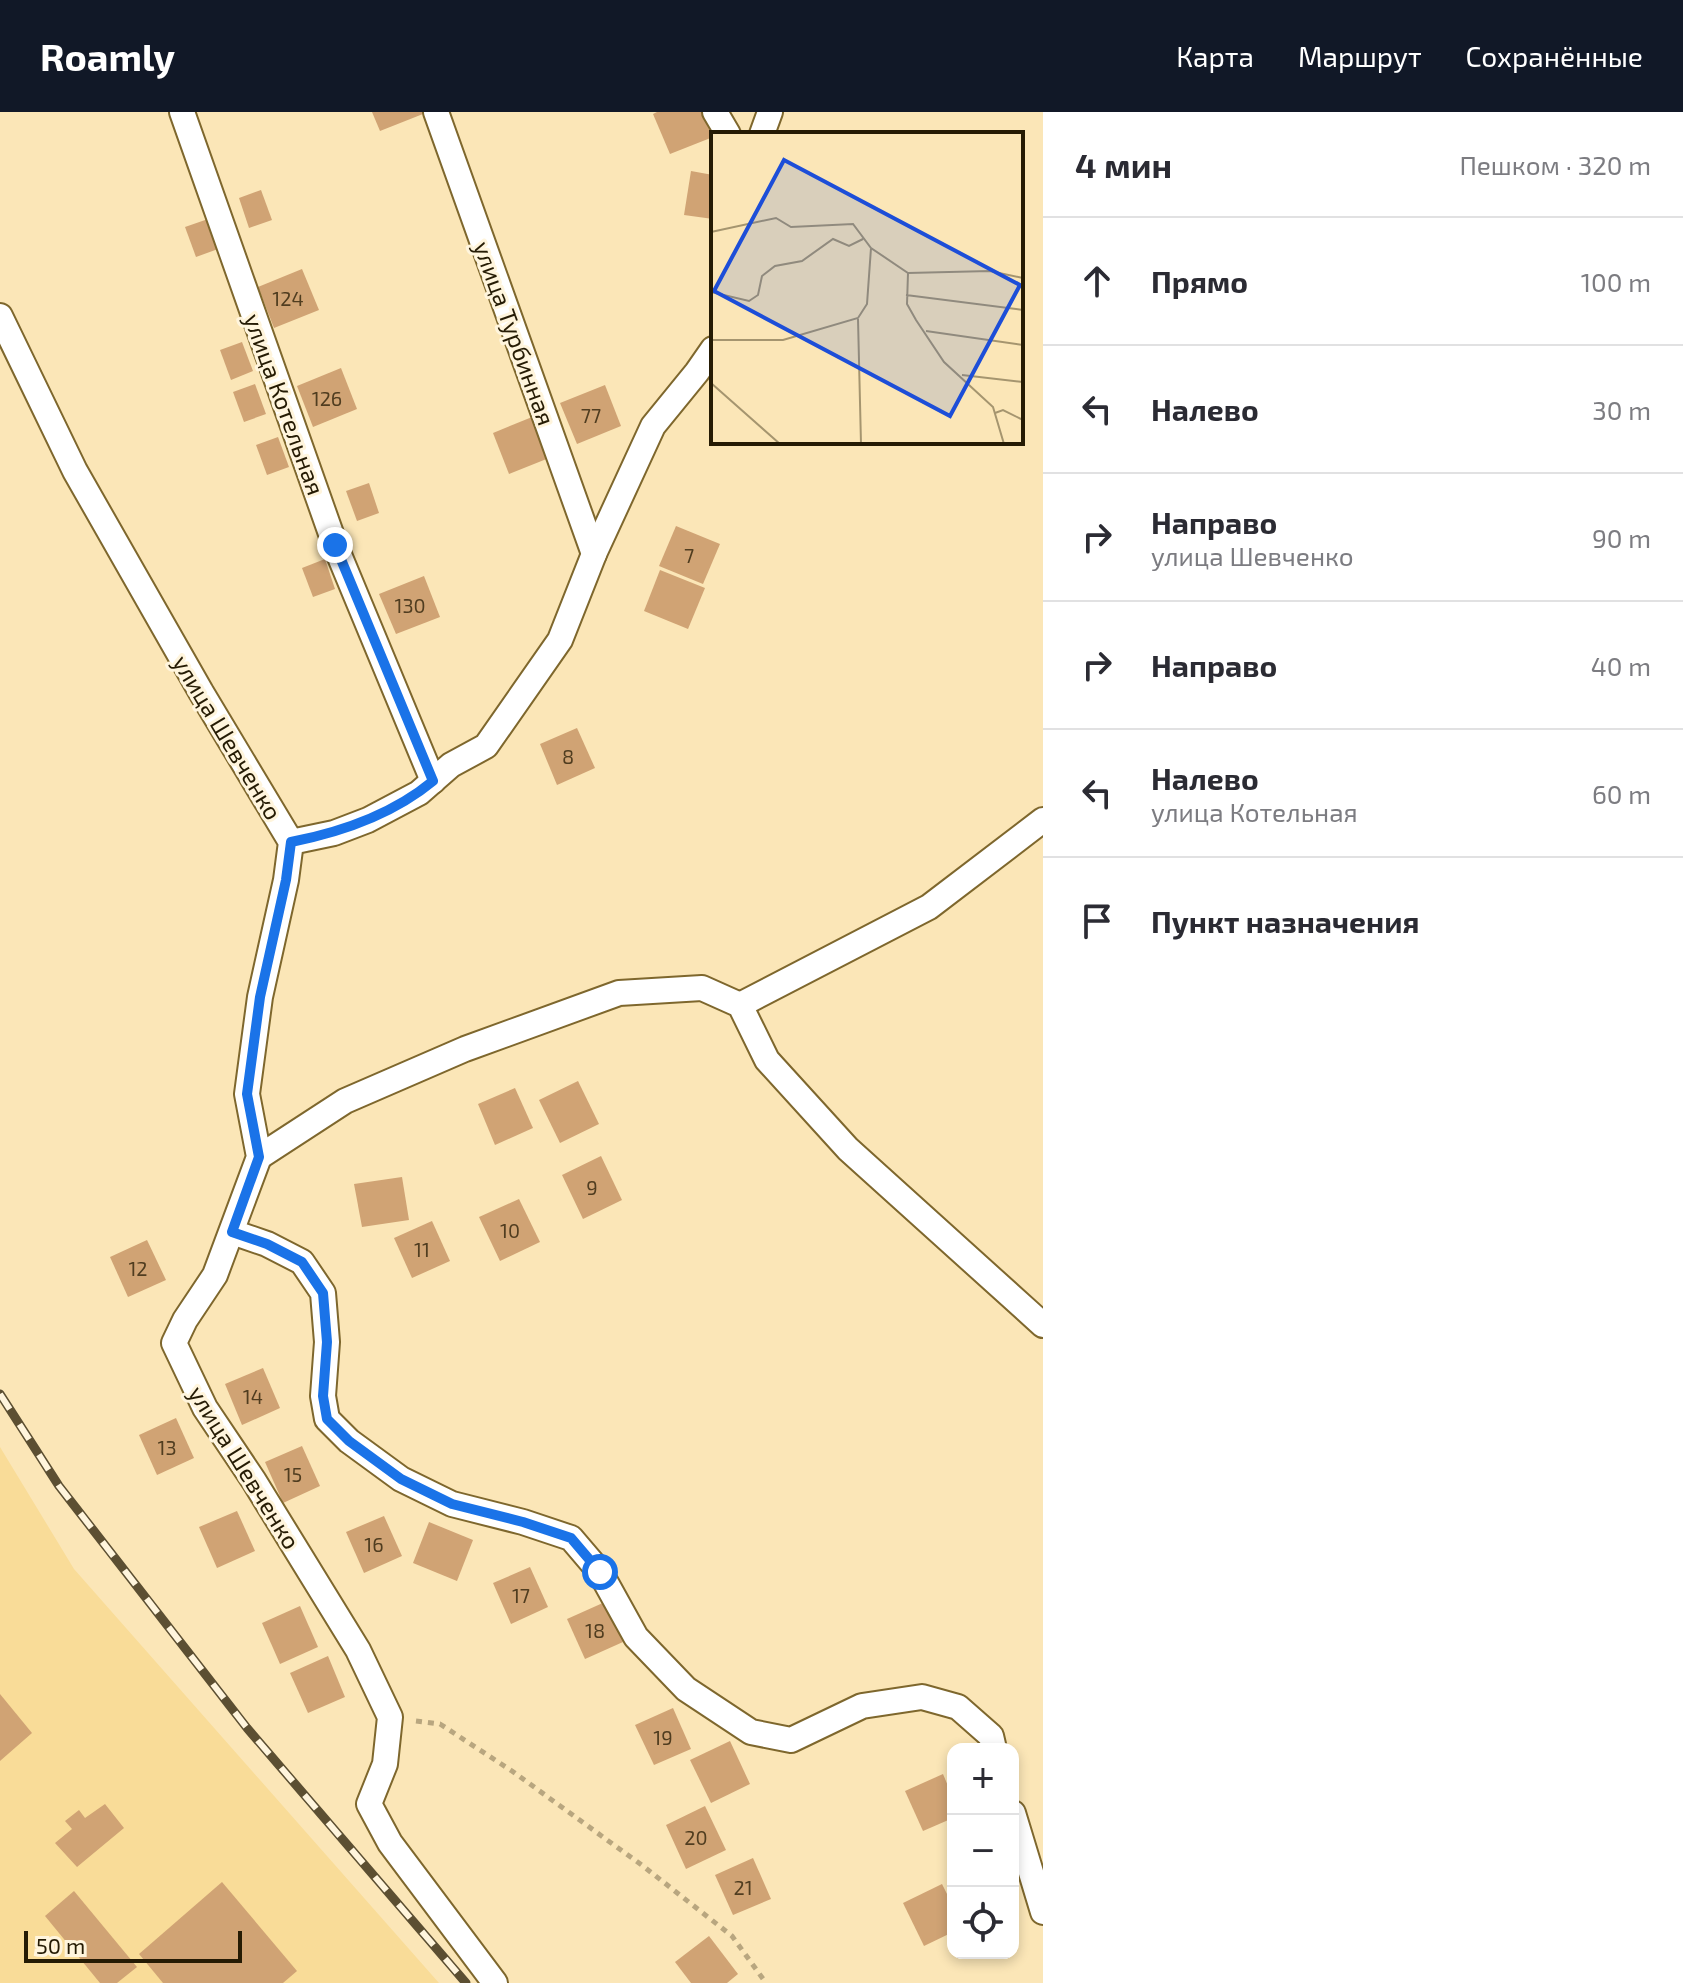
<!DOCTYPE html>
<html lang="ru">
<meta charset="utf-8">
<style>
body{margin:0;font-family:"Exo 2",sans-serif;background:#f7f7f7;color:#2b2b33}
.controls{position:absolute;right:24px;bottom:24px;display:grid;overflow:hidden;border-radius:16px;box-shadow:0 4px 12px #0003}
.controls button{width:72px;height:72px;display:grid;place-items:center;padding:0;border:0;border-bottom:2px solid #e1e1e2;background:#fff;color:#2b2b33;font:40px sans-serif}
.scale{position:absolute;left:24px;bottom:20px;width:218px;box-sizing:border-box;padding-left:8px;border:4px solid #251b04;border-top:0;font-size:22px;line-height:28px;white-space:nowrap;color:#251b04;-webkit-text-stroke:6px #fff5dd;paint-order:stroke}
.stop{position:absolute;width:24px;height:24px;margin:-18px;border:6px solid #1a73e8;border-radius:50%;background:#fff}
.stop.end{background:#1a73e8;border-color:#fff;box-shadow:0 2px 8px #0008}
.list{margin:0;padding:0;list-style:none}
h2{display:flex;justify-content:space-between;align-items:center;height:104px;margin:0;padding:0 32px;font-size:34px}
h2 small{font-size:26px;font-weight:400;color:#7c7c81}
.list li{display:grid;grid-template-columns:52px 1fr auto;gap:24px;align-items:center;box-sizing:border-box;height:128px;padding:0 32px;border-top:2px solid #e1e1e2}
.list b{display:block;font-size:30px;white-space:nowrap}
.list p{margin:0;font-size:26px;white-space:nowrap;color:#7c7c81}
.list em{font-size:26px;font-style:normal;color:#7c7c81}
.icon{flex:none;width:44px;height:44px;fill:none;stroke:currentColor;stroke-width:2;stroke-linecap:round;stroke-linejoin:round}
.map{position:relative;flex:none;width:1043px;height:1871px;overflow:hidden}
header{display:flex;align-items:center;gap:48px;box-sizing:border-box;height:112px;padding:0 40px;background:#111827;color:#fff}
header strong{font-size:38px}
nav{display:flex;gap:44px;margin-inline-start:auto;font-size:28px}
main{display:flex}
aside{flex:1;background:#fff}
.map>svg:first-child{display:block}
.built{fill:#f9dc98}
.building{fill:#d0a374}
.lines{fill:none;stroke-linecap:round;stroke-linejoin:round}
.minor-casing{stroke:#7e672d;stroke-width:28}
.path{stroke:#b8a67f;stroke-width:5;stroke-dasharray:6 6;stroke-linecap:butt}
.minor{stroke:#fff;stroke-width:24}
.rail-casing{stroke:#5c4f32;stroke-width:9}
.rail{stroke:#fff5dd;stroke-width:6;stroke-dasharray:18;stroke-linecap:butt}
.route{stroke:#1a73e8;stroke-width:10}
.labels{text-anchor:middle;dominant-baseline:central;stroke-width:6;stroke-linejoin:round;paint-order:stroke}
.number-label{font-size:20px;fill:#503d20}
.street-label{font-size:24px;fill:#251b04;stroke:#fff5dd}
.inset-road{fill:none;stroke:#a5956f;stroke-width:2}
.view{fill:#1d4ed8;fill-opacity:0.15;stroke:#1d4ed8;stroke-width:4}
.inset-edge{fill:none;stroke:#251b04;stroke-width:4}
</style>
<header>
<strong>Roamly</strong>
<nav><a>Карта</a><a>Маршрут</a><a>Сохранённые</a></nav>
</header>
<main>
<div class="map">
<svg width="1043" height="1871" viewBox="0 0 1043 1871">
<rect width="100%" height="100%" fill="#fbe6b7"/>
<polygon class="built" points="0,1335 74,1457 439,1871 0,1871"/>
<g class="building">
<polygon points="372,0 428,0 380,19"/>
<polygon points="657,0 704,0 713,25 670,42 653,2"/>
<polygon points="691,59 713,63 713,107 684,103"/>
<polygon points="261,78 272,108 249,116 239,86"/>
<polygon points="208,107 218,137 196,145 185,115"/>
<polygon points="302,157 319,198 274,216 258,175"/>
<polygon points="242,230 253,259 231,268 220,238"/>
<polygon points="341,256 357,297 313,315 297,274"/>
<polygon points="255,272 266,302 244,310 233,280"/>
<polygon points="605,273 621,314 577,332 560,291"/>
<polygon points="537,303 554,344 509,362 493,321"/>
<polygon points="278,325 289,355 267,363 256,333"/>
<polygon points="369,371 379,401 357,409 346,379"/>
<polygon points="676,414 720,432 703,472 659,454"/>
<polygon points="325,447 335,477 313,485 302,456"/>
<polygon points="660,458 705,476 688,517 644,499"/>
<polygon points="424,464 440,505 396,522 379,482"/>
<polygon points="577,616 595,656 557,673 540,632"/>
<polygon points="578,969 599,1012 560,1031 539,988"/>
<polygon points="515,976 533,1016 495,1033 478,992"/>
<polygon points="601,1044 622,1088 583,1107 562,1063"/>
<polygon points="402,1065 409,1108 362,1115 354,1072"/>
<polygon points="519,1087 540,1130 500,1149 479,1105"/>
<polygon points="432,1109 450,1149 412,1166 394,1126"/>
<polygon points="147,1128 166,1168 128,1185 110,1145"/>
<polygon points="263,1256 280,1296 242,1313 225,1272"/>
<polygon points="176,1306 194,1346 157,1363 139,1323"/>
<polygon points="302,1334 320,1374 283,1391 265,1350"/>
<polygon points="237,1399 255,1439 217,1456 199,1415"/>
<polygon points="384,1404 402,1444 364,1461 346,1420"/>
<polygon points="429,1410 473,1428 457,1469 413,1451"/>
<polygon points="530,1455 548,1495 511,1512 493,1471"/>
<polygon points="605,1490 623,1530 585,1547 567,1507"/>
<polygon points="300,1494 318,1535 280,1552 262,1511"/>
<polygon points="328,1544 345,1585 308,1601 290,1561"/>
<polygon points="0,1582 32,1621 0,1649"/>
<polygon points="673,1596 691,1637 654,1653 635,1613"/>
<polygon points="730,1629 750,1672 711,1691 690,1648"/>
<polygon points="943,1662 953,1686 953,1706 923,1719 905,1679"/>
<polygon points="105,1692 124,1716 77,1755 55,1731 72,1717 65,1709 79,1698 85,1706"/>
<polygon points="705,1694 726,1738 686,1757 666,1713"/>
<polygon points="753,1746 771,1787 733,1803 715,1763"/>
<polygon points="222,1770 297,1859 283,1871 163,1871 139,1842"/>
<polygon points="942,1772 953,1794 953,1820 924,1834 903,1791"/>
<polygon points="74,1779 137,1855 117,1871 100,1871 45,1804"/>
<polygon points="709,1824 738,1862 727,1871 691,1871 675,1850"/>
</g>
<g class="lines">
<defs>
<g id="minor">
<polyline points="182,0 335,433 433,669"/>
<polyline points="436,0 594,442"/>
<polyline points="715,0 728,22"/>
<polyline points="762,22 770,0"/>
<polyline points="0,204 75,359 201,580 291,730 286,768 260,885 247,982 259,1045 215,1163 185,1208 174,1231 205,1296 254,1369 358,1538 390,1605 385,1652 369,1692 390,1731 495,1871"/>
<polyline points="291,730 334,721 368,708 419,681 451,653 486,634 560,528 594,442 653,314 697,260 713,237"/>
<polyline points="740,893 929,795 1043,708"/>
<polyline points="259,1045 345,989 465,937 619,881 702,876 740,893 767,948 848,1037 1043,1213"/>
<polyline points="232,1120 267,1132 302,1150 323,1181 327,1230 323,1284 327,1307 349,1329 401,1367 452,1392 523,1410 571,1426 600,1460 636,1525 686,1577 751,1620 791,1628 862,1594 922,1585 958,1595 991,1624 994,1637"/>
<polyline points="1013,1701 1043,1800"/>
</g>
</defs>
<use href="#minor" class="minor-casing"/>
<polyline class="path" points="416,1609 440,1612 512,1659 643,1754 732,1824 766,1871"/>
<use href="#minor" class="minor"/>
<defs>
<polyline id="rail" points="0,1282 59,1374 247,1616 466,1871"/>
</defs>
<use href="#rail" class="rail-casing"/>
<use href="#rail" class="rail"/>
</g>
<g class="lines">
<path class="route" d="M335,433L433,669C392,703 342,720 291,730L286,768L260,885L247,982L259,1045L232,1120L267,1132L302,1150L323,1181L327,1230L323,1284L327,1307L349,1329L401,1367L452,1392L523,1410L571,1426L600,1460"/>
</g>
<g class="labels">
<g class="number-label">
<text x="288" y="186">124</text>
<text x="327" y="286">126</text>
<text x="591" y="303">77</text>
<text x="689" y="443">7</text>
<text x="410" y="493">130</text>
<text x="568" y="644">8</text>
<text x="592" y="1075">9</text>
<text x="510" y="1118">10</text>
<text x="422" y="1137">11</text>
<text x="138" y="1156">12</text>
<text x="253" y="1284">14</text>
<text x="167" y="1335">13</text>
<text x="293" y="1362">15</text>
<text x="374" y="1432">16</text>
<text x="521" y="1483">17</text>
<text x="595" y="1518">18</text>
<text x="663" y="1625">19</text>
<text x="696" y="1725">20</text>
<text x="743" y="1775">21</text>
</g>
<g class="street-label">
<text transform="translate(515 221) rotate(70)">улица Турбинная</text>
<text transform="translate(285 292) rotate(70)">улица Котельная</text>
<text transform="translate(228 625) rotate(59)">улица Шевченко</text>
<text transform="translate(245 1355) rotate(58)">улица Шевченко</text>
</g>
</g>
<g transform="translate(711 20)">
<rect width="312" height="312" fill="#fbe6b7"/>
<path class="inset-road" d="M0,100L65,86L80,95L142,92L160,116L197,141L279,139L312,146M197,141L196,172L205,188L233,230L282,275L293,312M0,160L38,169L47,163L51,144L64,134L91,129L122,107L138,114L152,107M195,163L312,178M147,187L150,312M215,199L312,213M0,208H72L147,186L156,172L160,116M251,243L312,250M0,251L69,312M284,281L292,278L312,288"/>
<path class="view" d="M73,28L309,153L239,284L3,159Z"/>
<rect width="312" height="312" class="inset-edge"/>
</g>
</svg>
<div class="controls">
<button>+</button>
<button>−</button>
<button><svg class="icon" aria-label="locate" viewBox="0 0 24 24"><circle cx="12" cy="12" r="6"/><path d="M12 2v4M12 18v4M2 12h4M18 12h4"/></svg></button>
</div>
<div class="scale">50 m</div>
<div class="stop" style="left:600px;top:1460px"></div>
<div class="stop end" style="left:335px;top:433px"></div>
</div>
<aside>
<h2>4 мин<small>Пешком · 320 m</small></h2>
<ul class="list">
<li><svg class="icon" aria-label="ahead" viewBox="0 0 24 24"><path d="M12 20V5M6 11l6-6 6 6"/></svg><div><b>Прямо</b></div><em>100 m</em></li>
<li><svg class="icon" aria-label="left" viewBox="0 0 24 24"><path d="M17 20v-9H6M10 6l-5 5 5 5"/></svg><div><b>Налево</b></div><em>30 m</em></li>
<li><svg class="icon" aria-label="right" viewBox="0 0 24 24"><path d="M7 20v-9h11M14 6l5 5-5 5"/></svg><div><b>Направо</b><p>улица Шевченко</p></div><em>90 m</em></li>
<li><svg class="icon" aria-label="right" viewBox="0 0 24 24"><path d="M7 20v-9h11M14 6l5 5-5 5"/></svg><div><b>Направо</b></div><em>40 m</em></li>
<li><svg class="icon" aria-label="left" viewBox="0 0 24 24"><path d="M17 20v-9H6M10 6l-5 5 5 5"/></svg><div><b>Налево</b><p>улица Котельная</p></div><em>60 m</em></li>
<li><svg class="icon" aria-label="arrive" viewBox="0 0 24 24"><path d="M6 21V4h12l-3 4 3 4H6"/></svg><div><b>Пункт назначения</b></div></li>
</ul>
</aside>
</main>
